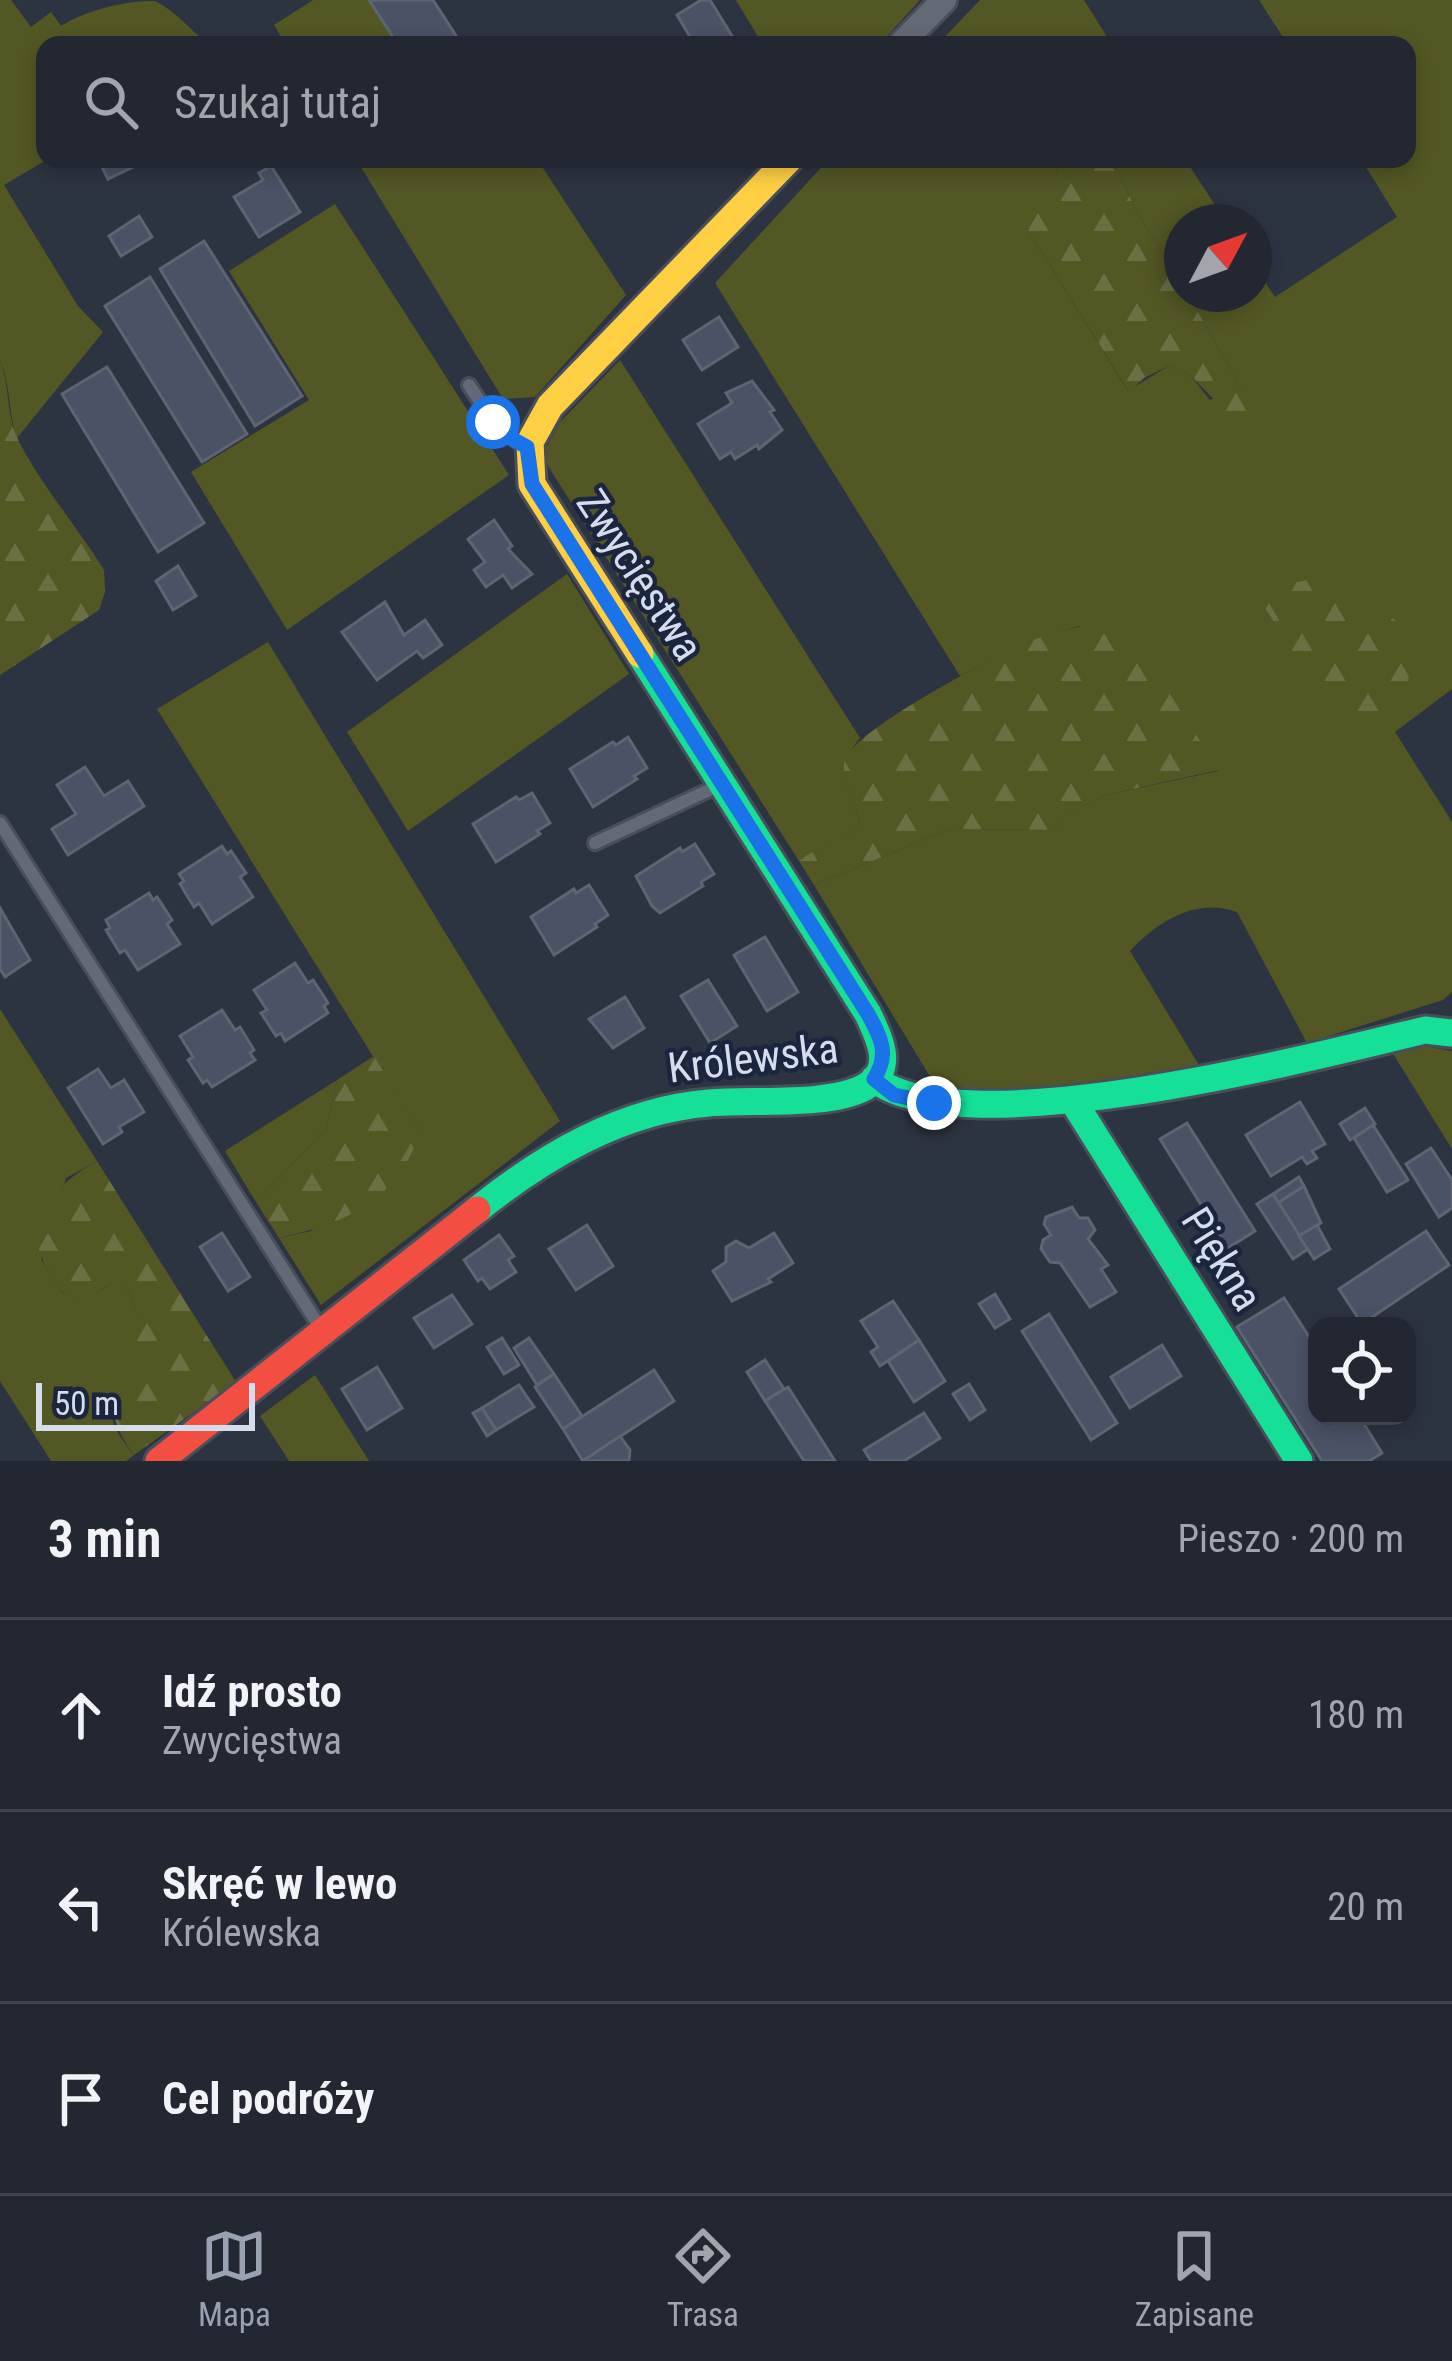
<!DOCTYPE html>
<html lang="pl">
<meta charset="utf-8">
<style>
body{margin:0;font-family:"Roboto Condensed",sans-serif;background:#2e333d;color:#f1f3f6}
.controls{position:absolute;right:36px;bottom:36px;display:grid;overflow:hidden;border-radius:24px;box-shadow:0 6px 18px #0003}
.controls button{width:108px;height:108px;display:grid;place-items:center;padding:0;border:0;border-bottom:3px solid #3f444d;background:#222731;color:#f1f3f6;font:60px sans-serif}
.compass{position:absolute;left:1164px;top:204px;width:108px;height:108px;border-radius:50%;background:#222731;box-shadow:0 6px 18px #0003;rotate:49deg}
.scale{position:absolute;left:36px;bottom:30px;width:219px;box-sizing:border-box;padding-left:12px;border:6px solid #d5dded;border-top:0;font-size:33px;line-height:42px;white-space:nowrap;color:#d5dded;-webkit-text-stroke:9px #1b263e;paint-order:stroke}
.stop{position:absolute;width:36px;height:36px;margin:-27px;border:9px solid #1a73e8;border-radius:50%;background:#fff}
.stop.end{background:#1a73e8;border-color:#fff;box-shadow:0 3px 12px #0008}
.list{margin:0;padding:0;list-style:none}
h2{display:flex;justify-content:space-between;align-items:center;height:156px;margin:0;padding:0 48px;font-size:51px}
h2 small{font-size:39px;font-weight:400;color:#a2a5ab}
.list li{display:grid;grid-template-columns:78px 1fr auto;gap:36px;align-items:center;box-sizing:border-box;height:192px;padding:0 48px;border-top:3px solid #3f444d}
.list b{display:block;font-size:45px;white-space:nowrap}
.list p{margin:0;font-size:39px;white-space:nowrap;color:#a2a5ab}
.list em{font-size:39px;font-style:normal;color:#a2a5ab}
.icon{flex:none;width:66px;height:66px;fill:none;stroke:currentColor;stroke-width:2;stroke-linecap:round;stroke-linejoin:round}
.map{position:relative;flex:none;width:1452px;height:1461px;overflow:hidden}
.search{position:absolute;background:#222731;box-shadow:0 6px 18px #0003;left:36px;right:36px;top:36px;height:132px;display:flex;align-items:center;gap:30px;box-sizing:border-box;padding:0 42px;border-radius:24px;color:#a2a5ab;font-size:45px}
.sheet{height:732px;background:#222731}
nav{display:flex;justify-content:space-around;align-items:center;box-sizing:border-box;height:168px;border-top:3px solid #3f444d;background:#222731;font-size:33px;color:#a2a5ab}
nav a{display:grid;justify-items:center;gap:6px}
nav .on{color:#9aa2b1}
.map>svg:first-child{display:block}
.green{fill:#535724}
.forest{fill:url(#forest-firs)}
.building{fill:#4a5265;stroke:#5e6470;stroke-width:3}
.lines{fill:none;stroke-linecap:round;stroke-linejoin:round}
.lane-casing{stroke:#494f5a;stroke-width:18}
.street-casing{stroke:#494f5a;stroke-width:30}
.fast-casing{stroke:#494f5a;stroke-width:33}
.slow-casing{stroke:#494f5a;stroke-width:33}
.jam-casing{stroke:#494f5a;stroke-width:33}
.lane{stroke:#646a75;stroke-width:12}
.street{stroke:#646a75;stroke-width:24}
.fast{stroke:#16e098;stroke-width:27}
.slow{stroke:#ffcf43;stroke-width:27}
.jam{stroke:#f24e42;stroke-width:27}
.route{stroke:#1a73e8;stroke-width:15}
.labels{text-anchor:middle;dominant-baseline:central;stroke-width:9;stroke-linejoin:round;paint-order:stroke}
.street-label{font-size:42px;fill:#d5dded;stroke:#1b263e}
</style>
<div class="map">
<svg width="1452" height="1461" viewBox="0 0 1452 1461">
<defs>
<pattern id="forest-firs" width="22" height="20" patternUnits="userSpaceOnUse" patternTransform="scale(3)"><rect width="22" height="20" fill="#535724"/><path d="M5 1l3.5 6h-7zM16 11l3.5 6h-7z" fill="#6b6f44"/></pattern>
</defs>
<rect width="100%" height="100%" fill="#2d3441"/>
<g class="green">
<path d="M0,0H11L31,27L51,12L61,26C84,11 125,0 155,1C173,9 193,32 209,45H45V159H48L4,185L78,306L103,332L17,438C8,413 11,385 0,361Z"/>
<polygon points="313,0 433,0 462,45 286,45 274,25"/>
<polygon points="736,0 920,0 879,45 763,45"/>
<polygon points="980,0 1084,0 1112,45 937,45"/>
<path d="M1259,0H1452V689L1395,732L1452,822V992L1443,1000L1307,1043L1237,912C1196,897 1157,922 1130,951L1202,1070L1075,1086L940,1093L814,885L950,829L1057,830L1065,814L1106,795L1218,771L1079,626L1031,641L960,676L715,283L829,159H1057C1063,183 1039,208 1028,230L1128,391L1168,366L1190,375L1210,400L1241,388L1188,294H1254V266L1275,297L1397,217L1361,159H1407V45H1288Z"/>
<polygon points="356,159 537,159 626,295 535,397 503,399"/>
<polygon points="1113,159 1185,159 1226,222 1182,222 1182,283 1137,213"/>
<polygon points="335,204 509,475 287,630 191,472 309,400 229,271"/>
<path d="M620,360L860,738C833,769 849,787 860,822C848,843 818,846 799,861L548,466L544,452L560,422Z"/>
<polygon points="567,574 629,674 408,831 347,732"/>
<polygon points="268,642 560,1121 321,1305 279,1238 311,1231 420,1132 157,709"/>
<path d="M0,1009L97,1161L66,1178L41,1259L62,1293L74,1301L113,1284L127,1289C148,1332 137,1346 121,1387C119,1395 112,1406 112,1414C112,1429 126,1444 134,1455L126,1461H51L0,1381Z"/>
<polygon points="1419,1045 1452,1051 1452,1149 1392,1052"/>
<polygon points="337,1080 326,1129 256,1202 225,1151"/>
<polygon points="315,1375 369,1461 289,1461 260,1416"/>
</g>
<g class="forest">
<path d="M1057,159H1113L1137,213L1182,283V294H1188L1241,388L1252,418L1244,430L1190,375L1168,366L1144,378L1129,392L1028,230C1035,203 1064,185 1057,159Z"/>
<path d="M0,361C10,385 6,411 16,435C34,476 79,529 104,570L105,592L99,610L0,675Z"/>
<path d="M1307,580C1350,590 1414,608 1410,665C1409,687 1400,710 1395,732L1369,747L1352,742L1254,591Z"/>
<path d="M1122,620L1219,770L1106,795L1066,814L1057,830L950,829L814,885L799,861C818,845 848,842 860,822C855,804 840,778 845,760C852,731 998,654 1031,641C1060,629 1091,624 1122,620Z"/>
<path d="M374,1056L420,1132C397,1202 346,1223 279,1238L256,1202L326,1129L337,1080Z"/>
<path d="M97,1161L236,1382L134,1455C74,1373 169,1374 127,1289C95,1277 95,1305 76,1301C63,1299 56,1283 50,1274C18,1223 52,1186 97,1161Z"/>
</g>
<g class="building">
<polygon points="369,0 433,0 462,45 398,45"/>
<polygon points="701,0 710,0 735,41 730,45 695,45 677,15"/>
<polygon points="98,159 129,159 133,167 108,179"/>
<polygon points="271,166 300,212 259,237 234,197 263,180 259,173"/>
<polygon points="139,216 152,237 121,256 109,236"/>
<polygon points="204,241 302,396 255,426 160,269"/>
<polygon points="150,277 247,434 202,462 105,306"/>
<polygon points="719,317 738,347 702,370 683,340"/>
<polygon points="107,367 204,523 158,552 62,394"/>
<polygon points="752,381 774,410 770,412 782,430 759,449 757,445 735,459 731,452 720,459 698,424 732,403 726,393"/>
<polygon points="494,520 512,546 508,549 532,574 512,588 503,575 486,587 474,570 485,562 468,539"/>
<polygon points="178,566 196,596 173,610 156,581"/>
<polygon points="385,602 404,635 425,620 442,645 423,658 417,651 377,680 342,632"/>
<polygon points="628,737 647,768 634,776 637,779 593,807 570,769 613,742 616,745"/>
<polygon points="85,767 104,796 128,781 144,806 68,855 52,829 76,814 57,785"/>
<polygon points="532,793 550,823 537,831 540,834 496,862 473,824 516,797 519,800"/>
<polygon points="695,844 714,874 701,882 703,886 660,913 652,906 636,876 680,848 682,852"/>
<polygon points="222,846 227,854 231,851 246,873 240,877 253,897 212,924 199,903 194,907 180,884 184,881 179,874"/>
<polygon points="589,885 608,915 595,924 597,927 554,955 531,917 574,889 576,893"/>
<polygon points="149,893 153,900 157,897 172,920 167,924 180,944 138,970 125,950 120,953 106,930 110,928 106,920"/>
<polygon points="0,908 30,960 5,977 0,969"/>
<polygon points="765,937 798,992 767,1011 734,955"/>
<polygon points="295,963 308,983 313,980 328,1003 324,1006 328,1013 285,1041 281,1033 276,1036 261,1013 267,1010 254,990"/>
<polygon points="708,980 737,1026 710,1043 681,996"/>
<polygon points="625,997 644,1028 613,1048 589,1019"/>
<polygon points="222,1010 235,1030 240,1027 254,1050 250,1053 255,1060 212,1087 207,1080 203,1083 188,1060 193,1057 180,1036"/>
<polygon points="98,1069 111,1088 124,1080 144,1112 119,1127 122,1132 103,1144 68,1088"/>
<polygon points="1300,1102 1325,1144 1312,1151 1317,1158 1307,1164 1302,1157 1271,1176 1246,1135"/>
<polygon points="1365,1108 1375,1124 1350,1140 1340,1124"/>
<polygon points="1187,1123 1255,1231 1228,1248 1160,1139"/>
<polygon points="1373,1125 1408,1180 1387,1192 1354,1138"/>
<polygon points="1431,1148 1452,1180 1452,1208 1439,1217 1406,1164"/>
<polygon points="1299,1177 1304,1186 1278,1203 1273,1194"/>
<polygon points="1304,1186 1321,1223 1299,1236 1278,1203"/>
<polygon points="1273,1194 1308,1249 1293,1259 1257,1204"/>
<polygon points="1072,1207 1079,1218 1088,1218 1095,1230 1088,1239 1108,1265 1101,1269 1116,1292 1090,1307 1060,1263 1050,1262 1041,1249 1043,1240 1051,1235 1044,1224 1046,1217"/>
<polygon points="587,1225 613,1266 576,1290 549,1249"/>
<polygon points="1317,1225 1330,1249 1314,1259 1299,1236"/>
<polygon points="1426,1231 1449,1265 1362,1324 1339,1289"/>
<polygon points="222,1233 250,1277 228,1291 200,1247"/>
<polygon points="774,1233 793,1263 768,1279 771,1282 732,1301 713,1271 726,1262 726,1247 736,1241 749,1248"/>
<polygon points="499,1235 514,1256 508,1260 516,1272 490,1289 482,1278 478,1281 464,1260"/>
<polygon points="995,1294 1010,1319 995,1328 979,1304"/>
<polygon points="452,1295 472,1324 434,1348 414,1318"/>
<polygon points="1284,1298 1317,1349 1317,1416 1359,1416 1382,1453 1369,1461 1322,1461 1237,1327"/>
<polygon points="893,1301 919,1340 880,1366 871,1352 878,1347 861,1321"/>
<polygon points="1049,1314 1117,1423 1091,1440 1022,1331"/>
<polygon points="502,1338 519,1365 504,1374 487,1347"/>
<polygon points="529,1338 554,1374 537,1385 514,1348"/>
<polygon points="919,1340 945,1381 914,1402 888,1361"/>
<polygon points="1162,1345 1181,1376 1130,1408 1111,1377"/>
<polygon points="765,1360 784,1389 765,1401 747,1372"/>
<polygon points="377,1367 402,1408 367,1430 342,1389"/>
<polygon points="654,1370 674,1401 583,1461 563,1429"/>
<polygon points="554,1374 582,1416 563,1429 535,1387"/>
<polygon points="969,1384 985,1410 970,1420 953,1394"/>
<polygon points="519,1385 534,1407 496,1430 482,1408"/>
<polygon points="788,1387 835,1461 804,1461 769,1407 765,1401"/>
<polygon points="482,1408 496,1430 487,1436 473,1413"/>
<polygon points="924,1413 940,1438 904,1461 871,1461 864,1450"/>
<polygon points="620,1436 630,1450 629,1461 583,1461"/>
</g>
<g class="lines">
<defs>
<g id="lane">
<path d="M469,385C486,411 498,432 526,446"/>
<polyline points="0,823 321,1329"/>
<polyline points="595,843 722,784"/>
</g>
<polyline id="street" points="900,45 944,0"/>
<g id="fast">
<path d="M874,1079C964,1148 1313,1057 1425,1030L1452,1033"/>
<polyline points="1073,1101 1299,1461"/>
<path d="M477,1210C544,1156 622,1110 709,1103C752,1099 828,1107 865,1087C896,1069 879,1038 868,1014L640,654"/>
</g>
<polyline id="slow" points="640,654 532,484 530,442 550,406 789,159"/>
<polyline id="jam" points="159,1461 477,1210"/>
</defs>
<use href="#lane" class="lane-casing"/>
<use href="#street" class="street-casing"/>
<use href="#fast" class="fast-casing"/>
<use href="#slow" class="slow-casing"/>
<use href="#jam" class="jam-casing"/>
<use href="#lane" class="lane"/>
<use href="#street" class="street"/>
<use href="#fast" class="fast"/>
<use href="#slow" class="slow"/>
<use href="#jam" class="jam"/>
</g>
<g class="lines">
<path class="route" d="M493,422L507,436L527,447L532,484L868,1014C881,1038 890,1054 874,1079L894,1095L934,1103"/>
</g>
<g class="labels">
<g class="street-label">
<text transform="translate(640 575) rotate(57)">Zwycięstwa</text>
<text transform="translate(753 1058) rotate(-7)">Królewska</text>
<text transform="translate(1222 1259) rotate(58)">Piękna</text>
</g>
</g>
</svg>
<div class="controls">
<button><svg class="icon" aria-label="locate" viewBox="0 0 24 24"><circle cx="12" cy="12" r="6"/><path d="M12 2v4M12 18v4M2 12h4M18 12h4"/></svg></button>
</div>
<svg class="compass" viewBox="-18 -18 36 36"><path d="M0-13l5 13h-10z" fill="#e53935"/><path d="M0 13l5-13h-10z" fill="#a2a5ab"/></svg>
<div class="scale">50 m</div>
<div class="stop" style="left:493px;top:422px"></div>
<div class="stop end" style="left:934px;top:1103px"></div>
<div class="search"><svg class="icon" aria-label="search" viewBox="0 0 24 24"><circle cx="10" cy="10" r="6"/><path d="M15 15l6 6"/></svg>Szukaj tutaj</div>
</div>
<section class="sheet">
<h2>3 min<small>Pieszo · 200 m</small></h2>
<ul class="list">
<li><svg class="icon" aria-label="ahead" viewBox="0 0 24 24"><path d="M12 20V5M6 11l6-6 6 6"/></svg><div><b>Idź prosto</b><p>Zwycięstwa</p></div><em>180 m</em></li>
<li><svg class="icon" aria-label="left" viewBox="0 0 24 24"><path d="M17 20v-9H6M10 6l-5 5 5 5"/></svg><div><b>Skręć w lewo</b><p>Królewska</p></div><em>20 m</em></li>
<li><svg class="icon" aria-label="arrive" viewBox="0 0 24 24"><path d="M6 21V4h12l-3 4 3 4H6"/></svg><div><b>Cel podróży</b></div></li>
</ul>
</section>
<nav>
<a class="on"><svg class="icon" aria-label="map" viewBox="0 0 24 24"><path d="M3 6l6-2 6 2 6-2v14l-6 2-6-2-6 2zM9 4v14M15 6v14"/></svg>Mapa</a>
<a><svg class="icon" aria-label="directions" viewBox="0 0 24 24"><path d="M12 3l9 9-9 9-9-9zM9 14v-3h6M13 9l2 2-2 2"/></svg>Trasa</a>
<a><svg class="icon" aria-label="saved" viewBox="0 0 24 24"><path d="M7 4h10v16l-5-4-5 4z"/></svg>Zapisane</a>
</nav>
